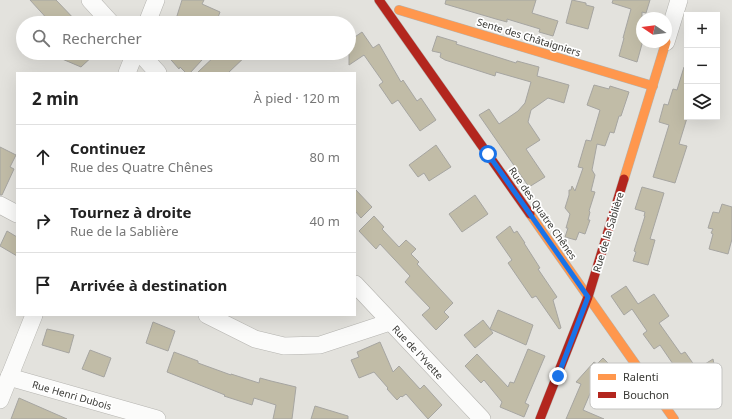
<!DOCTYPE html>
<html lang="fr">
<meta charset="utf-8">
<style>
body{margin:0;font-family:"Noto Sans",sans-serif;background:#f6f6f6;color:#222}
.controls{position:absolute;right:12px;top:12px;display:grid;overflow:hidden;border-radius:0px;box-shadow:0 4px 16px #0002}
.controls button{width:36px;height:36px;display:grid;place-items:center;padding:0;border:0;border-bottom:1px solid #e0e0e0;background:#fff;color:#222;font:20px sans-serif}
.compass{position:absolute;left:636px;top:12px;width:36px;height:36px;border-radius:50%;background:#fff;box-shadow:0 4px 16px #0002;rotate:283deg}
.stop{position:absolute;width:12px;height:12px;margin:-9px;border:3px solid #1a73e8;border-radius:50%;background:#fff}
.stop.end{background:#1a73e8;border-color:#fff;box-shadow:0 1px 4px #0008}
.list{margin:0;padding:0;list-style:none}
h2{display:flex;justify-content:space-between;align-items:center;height:52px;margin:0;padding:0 16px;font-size:17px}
h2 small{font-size:13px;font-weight:400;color:#767676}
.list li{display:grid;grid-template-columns:26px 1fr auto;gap:12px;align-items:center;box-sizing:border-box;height:64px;padding:0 16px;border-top:1px solid #e0e0e0}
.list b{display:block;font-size:15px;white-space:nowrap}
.list p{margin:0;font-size:13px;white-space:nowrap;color:#767676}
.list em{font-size:13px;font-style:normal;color:#767676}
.icon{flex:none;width:22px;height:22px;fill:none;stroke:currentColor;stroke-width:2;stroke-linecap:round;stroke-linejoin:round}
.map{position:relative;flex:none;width:732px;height:419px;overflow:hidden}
.search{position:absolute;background:#fff;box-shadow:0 4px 16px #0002;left:16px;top:16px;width:340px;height:44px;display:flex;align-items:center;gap:10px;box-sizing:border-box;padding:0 14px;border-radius:22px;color:#767676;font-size:15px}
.panel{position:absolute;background:#fff;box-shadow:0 4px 16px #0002;left:16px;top:72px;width:340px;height:244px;border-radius:0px}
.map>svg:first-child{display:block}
.building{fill:#c1bca7;stroke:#a6a5a1}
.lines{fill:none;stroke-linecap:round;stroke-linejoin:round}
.street-casing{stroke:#b5b4b0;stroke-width:18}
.slow-casing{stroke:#b5b4b0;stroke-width:10}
.jam-casing{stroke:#b5b4b0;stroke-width:10}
.street{stroke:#fbfbfa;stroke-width:17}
.slow{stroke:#ff974d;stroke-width:9}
.jam{stroke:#b3261e;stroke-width:9}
.route{stroke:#1a73e8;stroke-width:5}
.labels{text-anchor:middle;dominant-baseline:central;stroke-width:3.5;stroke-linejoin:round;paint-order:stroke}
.street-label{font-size:10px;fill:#393935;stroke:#fff}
.key{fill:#fff;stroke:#c4c4c2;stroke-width:1}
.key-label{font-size:11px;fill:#393935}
</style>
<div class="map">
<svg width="732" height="419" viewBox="0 0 732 419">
<rect width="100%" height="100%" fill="#e3e2dd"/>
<g class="building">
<polygon points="30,0 56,0 78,23 51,23"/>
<polygon points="182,0 204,0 202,4 220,12 216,23 185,23 176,19"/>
<polygon points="446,0 536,0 532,13 558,21 553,36 539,32 540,29 507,19 507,22 496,19 445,4"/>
<polygon points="572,0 586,3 586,5 594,7 588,29 566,23"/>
<polygon points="613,0 650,0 646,13 642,12 642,44 637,62 619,56 624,38 623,38 631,9 612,3"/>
<polygon points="362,32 373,48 379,44 401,82 403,80 417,101 421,98 436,120 420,131 398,100 392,104 379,85 383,82 364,55 349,65 349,41"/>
<polygon points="437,36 457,42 456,44 516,63 517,61 539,67 537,76 569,85 564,103 548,98 531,110 528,122 540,140 526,149 545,177 529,187 479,115 489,109 499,124 518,111 525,103 531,82 496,72 495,76 445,60 440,57 441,53 432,51"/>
<polygon points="48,53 96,53 81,67"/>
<polygon points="165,53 196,53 202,60 190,73 186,73 180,67 179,69"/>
<polygon points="218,53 249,53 228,73 197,73"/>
<polygon points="684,67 687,67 687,118 679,144 687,146 675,183 653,177 669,125 659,122 664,104 668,105 673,89 677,90"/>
<polygon points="594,85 609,89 610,86 629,92 621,116 619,116 614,133 610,132 605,146 597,144 592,170 595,175 591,191 595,192 589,211 590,212 588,220 590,220 585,234 579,232 576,240 565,237 568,228 566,228 570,214 565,208 569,195 569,190 571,190 572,186 575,191 583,168 578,167 586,140 591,141 600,110 587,105"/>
<polygon points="436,145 451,167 429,181 424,173 418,177 409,165"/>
<polygon points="0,147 16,155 10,167 14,169 2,195 0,195"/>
<polygon points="642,187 664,193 650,239 655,240 648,265 633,261 636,252 634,251 645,216 644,216 645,212 635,209"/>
<polygon points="355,189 372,207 361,218 355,211"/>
<polygon points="475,195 488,214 462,232 449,214"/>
<polygon points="722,204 732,207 732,239 728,254 709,249 713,234 711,233 713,229 708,228 713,212 719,213"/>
<polygon points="374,216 384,227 382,229 399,247 406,240 416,249 411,254 419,262 417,264 453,303 444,312 449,317 436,330 422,315 430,308 405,282 410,276 380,244 376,249 359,231"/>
<polygon points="510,226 514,233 517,231 525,243 524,243 540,268 538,269 557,297 553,300 561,328 559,329 536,296 532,298 508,263 512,260 496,237"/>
<polygon points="7,231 17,237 17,256 0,246"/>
<polygon points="626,286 638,304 654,294 669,316 659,323 681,354 685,352 697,369 713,359 716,374 686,394 674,375 676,373 673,369 675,367 660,345 654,349 643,334 647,331 632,309 624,315 611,296"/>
<polygon points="498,310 533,325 526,345 490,329 493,333 475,348 464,335 483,320 490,329"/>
<polygon points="153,322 175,331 168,351 146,343"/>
<polygon points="47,329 74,335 69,353 42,345"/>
<polygon points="380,342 393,372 399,366 420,389 424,385 442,405 428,419 406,394 402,397 401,396 397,400 387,389 388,388 374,372 359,378 351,360 359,357 357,352"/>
<polygon points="528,349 545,356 525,403 529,405 524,417 500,407 502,402 484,380 481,383 465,366 477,354 508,387 510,382 514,383"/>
<polygon points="90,350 111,358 104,377 82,369"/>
<polygon points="174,352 198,361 198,363 231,375 231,374 259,383 260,378 271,381 296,387 292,419 273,419 276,405 254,398 252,405 224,396 225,395 167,372"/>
<polygon points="603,358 615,370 592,389 583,410 604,419 566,419 581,384 576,382 594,362 597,364"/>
<polygon points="19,398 67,419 11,419"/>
<polygon points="315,406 348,416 348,419 311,419"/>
</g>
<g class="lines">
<defs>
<g id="street">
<polyline points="90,0 111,23"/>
<polyline points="147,23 156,0"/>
<polyline points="666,42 679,0"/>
<polyline points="140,53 158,73"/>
<polyline points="127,73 135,53"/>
<polyline points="0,205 17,214"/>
<polyline points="355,284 482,419"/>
<polyline points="207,315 255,339 284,346 320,345 390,322"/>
<polyline points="9,377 157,419"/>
<polyline points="0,400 34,315"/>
</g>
<g id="slow">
<polyline points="399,10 653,86"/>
<polyline points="624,179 666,42"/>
<polyline points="530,214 674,419"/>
</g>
<g id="jam">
<polyline points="379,0 530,214"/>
<polyline points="540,419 588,297 624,179"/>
</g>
</defs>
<use href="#street" class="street-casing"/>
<use href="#slow" class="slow-casing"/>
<use href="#jam" class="jam-casing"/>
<use href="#street" class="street"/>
<use href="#slow" class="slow"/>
<use href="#jam" class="jam"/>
</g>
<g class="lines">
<polyline class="route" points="488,154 588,297 558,376"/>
</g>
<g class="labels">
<g class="street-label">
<text transform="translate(529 37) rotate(17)">Sente des Châtaigniers</text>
<text transform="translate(543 213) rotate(55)">Rue des Quatre Chênes</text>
<text transform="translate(608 232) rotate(-73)">Rue de la Sablière</text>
<text transform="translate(418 352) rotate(47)">Rue de l'Yvette</text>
<text transform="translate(72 395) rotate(16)">Rue Henri Dubois</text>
</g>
</g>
<rect x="590" y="363" width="132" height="46" rx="6" class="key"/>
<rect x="598" y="374" width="18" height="6" fill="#ff974d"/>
<rect x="598" y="392" width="18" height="6" fill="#b3261e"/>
<g class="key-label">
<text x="623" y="381">Ralenti</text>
<text x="623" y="399">Bouchon</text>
</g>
</svg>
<div class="controls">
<button>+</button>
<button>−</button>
<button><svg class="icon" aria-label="layers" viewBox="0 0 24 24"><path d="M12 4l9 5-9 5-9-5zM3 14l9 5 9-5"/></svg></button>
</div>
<svg class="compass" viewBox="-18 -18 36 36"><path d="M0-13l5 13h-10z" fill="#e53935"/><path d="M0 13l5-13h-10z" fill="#767676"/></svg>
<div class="stop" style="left:488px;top:154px"></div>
<div class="stop end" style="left:558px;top:376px"></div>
<div class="search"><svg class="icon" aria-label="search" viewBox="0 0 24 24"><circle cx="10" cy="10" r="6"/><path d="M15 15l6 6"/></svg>Rechercher</div>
<section class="panel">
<h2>2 min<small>À pied · 120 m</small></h2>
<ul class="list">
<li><svg class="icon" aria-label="ahead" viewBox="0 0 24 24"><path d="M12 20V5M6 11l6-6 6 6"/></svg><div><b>Continuez</b><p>Rue des Quatre Chênes</p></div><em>80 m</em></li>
<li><svg class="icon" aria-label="right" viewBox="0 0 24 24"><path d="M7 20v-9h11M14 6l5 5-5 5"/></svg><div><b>Tournez à droite</b><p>Rue de la Sablière</p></div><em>40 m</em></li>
<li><svg class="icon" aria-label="arrive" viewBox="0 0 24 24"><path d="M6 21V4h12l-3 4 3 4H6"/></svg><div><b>Arrivée à destination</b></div></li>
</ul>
</section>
</div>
